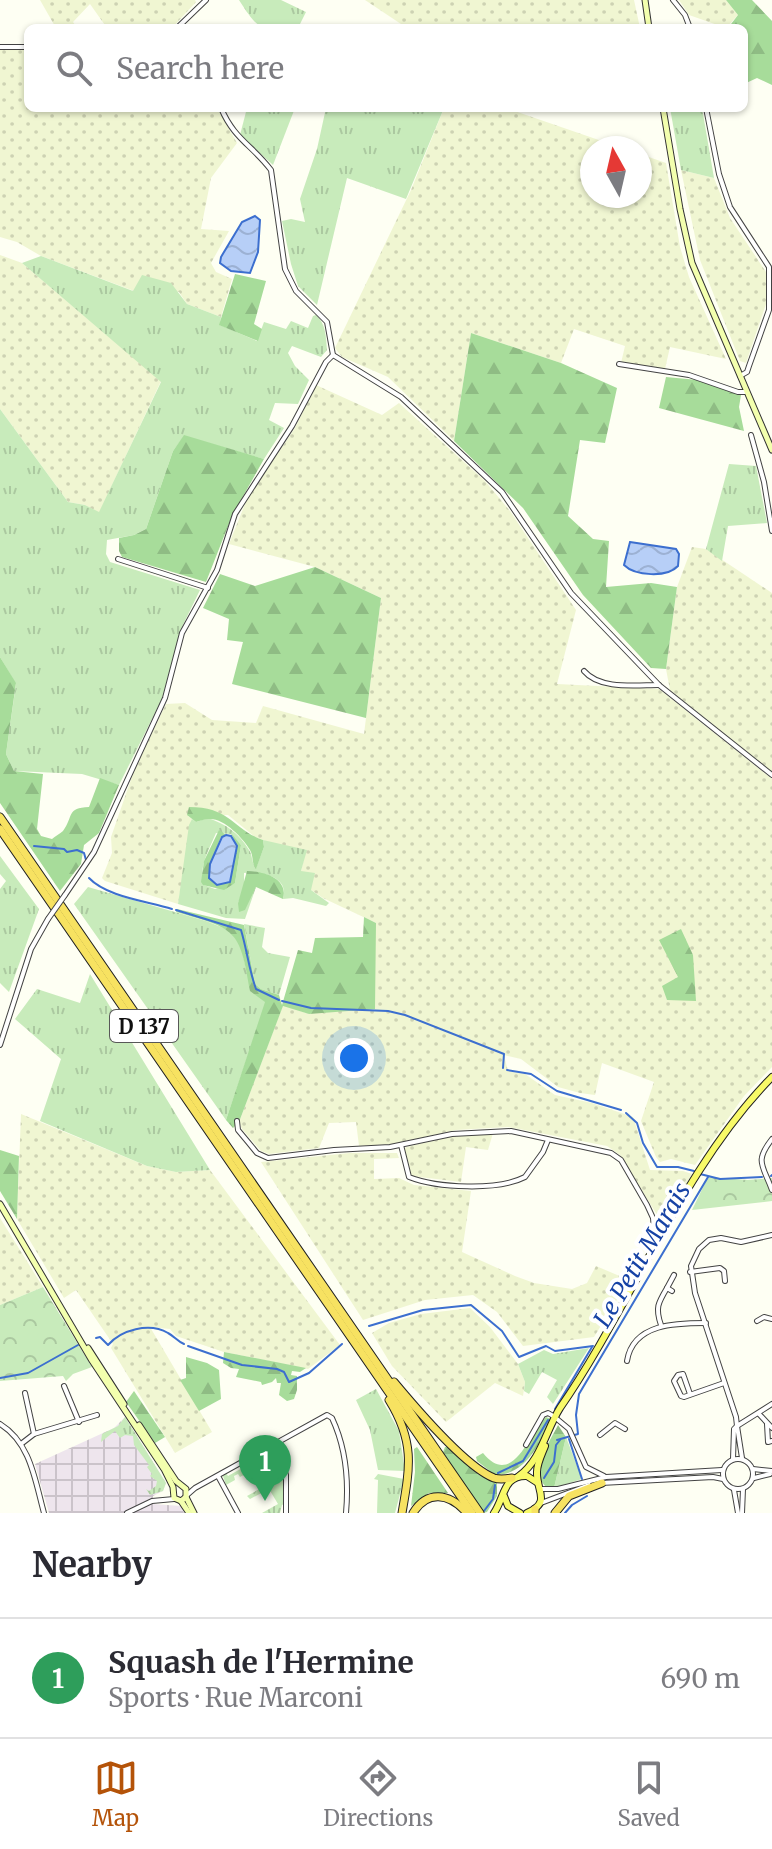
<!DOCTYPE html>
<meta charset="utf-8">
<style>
body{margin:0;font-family:Merriweather,serif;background:#f2f2f3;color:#2b2b33}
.compass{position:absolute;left:580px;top:136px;width:72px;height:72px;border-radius:50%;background:#fff;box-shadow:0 2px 6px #0004;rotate:352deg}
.you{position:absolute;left:354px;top:1058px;width:28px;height:28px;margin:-20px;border:6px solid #fff;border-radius:50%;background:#1a73e8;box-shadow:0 0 0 12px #1a73e833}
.badge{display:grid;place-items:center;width:52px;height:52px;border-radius:50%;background:#b45309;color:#fff;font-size:26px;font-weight:700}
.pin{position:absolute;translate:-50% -66px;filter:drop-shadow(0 2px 4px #0008)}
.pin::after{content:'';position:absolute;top:42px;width:28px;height:24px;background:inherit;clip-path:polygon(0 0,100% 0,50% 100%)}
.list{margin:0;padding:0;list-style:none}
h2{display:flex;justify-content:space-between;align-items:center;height:104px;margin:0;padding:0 32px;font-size:34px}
h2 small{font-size:26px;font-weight:400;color:#7c7c81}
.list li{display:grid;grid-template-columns:52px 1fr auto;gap:24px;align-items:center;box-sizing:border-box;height:120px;padding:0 32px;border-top:2px solid #e1e1e2}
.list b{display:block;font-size:30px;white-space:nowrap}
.list p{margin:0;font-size:26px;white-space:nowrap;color:#7c7c81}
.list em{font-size:26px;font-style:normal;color:#7c7c81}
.icon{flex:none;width:44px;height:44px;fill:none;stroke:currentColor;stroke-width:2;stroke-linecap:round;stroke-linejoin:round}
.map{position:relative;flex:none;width:772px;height:1513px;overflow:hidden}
.search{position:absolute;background:#fff;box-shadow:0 2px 6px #0004;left:24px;right:24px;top:24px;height:88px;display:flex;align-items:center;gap:20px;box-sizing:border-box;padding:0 28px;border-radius:12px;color:#7c7c81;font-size:30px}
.sheet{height:224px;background:#fff}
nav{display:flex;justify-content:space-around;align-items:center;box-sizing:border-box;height:112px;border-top:2px solid #e1e1e2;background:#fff;font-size:22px;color:#7c7c81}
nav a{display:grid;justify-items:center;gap:4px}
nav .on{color:#b45309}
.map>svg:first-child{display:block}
.industrial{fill:url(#industrial-grid)}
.farmland{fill:url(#farmland-dots)}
.grass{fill:url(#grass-tufts);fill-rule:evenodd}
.forest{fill:url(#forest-firs)}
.park{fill:url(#park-crowns)}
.water{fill:url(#water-waves);stroke:#3c6fcf;stroke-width:2}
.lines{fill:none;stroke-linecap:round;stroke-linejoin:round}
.stream{stroke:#3c6fcf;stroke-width:2}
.minor-casing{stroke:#434343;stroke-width:6}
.tertiary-casing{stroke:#434343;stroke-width:6}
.secondary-casing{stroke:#323232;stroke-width:7}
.primary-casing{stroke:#212121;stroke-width:8}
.trunk-casing{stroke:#212121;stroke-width:9}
.minor{stroke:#fff;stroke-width:4}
.tertiary{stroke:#fff;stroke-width:4}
.secondary{stroke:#f3ffae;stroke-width:5}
.primary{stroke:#f8fa68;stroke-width:6}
.trunk{stroke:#f7e261;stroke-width:7}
.minor-bridge-casing{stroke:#434343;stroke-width:6;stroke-linecap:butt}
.minor-bridge{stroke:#fff;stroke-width:4}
.labels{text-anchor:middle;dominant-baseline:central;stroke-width:8;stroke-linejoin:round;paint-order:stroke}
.shield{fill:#fff;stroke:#585858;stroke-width:2}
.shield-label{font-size:20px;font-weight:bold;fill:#101010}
.water-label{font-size:24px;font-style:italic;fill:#1642a5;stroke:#fff}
</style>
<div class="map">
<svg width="772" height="1513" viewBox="0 0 772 1513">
<defs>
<pattern id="industrial-grid" width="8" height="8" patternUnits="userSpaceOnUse" patternTransform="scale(2)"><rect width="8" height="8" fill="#eee5ed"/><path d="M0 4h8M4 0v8" fill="none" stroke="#cbc3ca"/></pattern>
<pattern id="farmland-dots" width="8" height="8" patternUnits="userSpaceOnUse" patternTransform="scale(2)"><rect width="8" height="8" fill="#f0f6d2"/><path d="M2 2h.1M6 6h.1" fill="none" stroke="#cdd2b3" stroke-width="1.8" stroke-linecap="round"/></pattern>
<pattern id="grass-tufts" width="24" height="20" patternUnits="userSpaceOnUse" patternTransform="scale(2)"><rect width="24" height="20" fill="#c8ebbb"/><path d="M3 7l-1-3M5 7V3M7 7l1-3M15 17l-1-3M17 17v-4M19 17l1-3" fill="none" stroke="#abc8a0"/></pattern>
<pattern id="forest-firs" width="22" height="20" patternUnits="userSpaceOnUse" patternTransform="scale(2)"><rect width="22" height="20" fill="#a7dc9a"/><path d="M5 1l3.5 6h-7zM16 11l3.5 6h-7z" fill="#8fbc84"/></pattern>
<pattern id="park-crowns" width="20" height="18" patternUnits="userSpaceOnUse" patternTransform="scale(2)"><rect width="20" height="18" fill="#c8ebbb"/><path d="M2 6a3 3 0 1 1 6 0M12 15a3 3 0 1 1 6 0" fill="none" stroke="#abc8a0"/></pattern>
<pattern id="water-waves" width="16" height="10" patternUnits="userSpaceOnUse" patternTransform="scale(2)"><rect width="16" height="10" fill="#b7cff7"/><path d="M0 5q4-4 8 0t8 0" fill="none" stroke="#9cb1d3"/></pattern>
</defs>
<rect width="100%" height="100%" fill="#fefff3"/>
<polygon class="industrial" points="125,1417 166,1483 163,1491 153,1496 153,1504 181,1506 184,1513 49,1513 35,1464 114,1428"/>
<g class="farmland">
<polygon points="40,0 195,0 196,2 172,28 107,28 90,4 73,22 77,28 56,28"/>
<polygon points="365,0 634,0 640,28 407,28"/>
<polygon points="679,0 726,0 738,15 726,28 689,15"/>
<polygon points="0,50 28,50 28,108 217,108 237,143 211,178 201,229 229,231 211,263 216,272 232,279 221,317 187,304 179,292 134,291 41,256 17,242 0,237"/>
<polygon points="444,108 506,108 622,148 592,148 592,196 640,196 640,154 666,163 680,247 689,277 726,359 670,347 665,369 621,363 625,346 574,329 561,363 471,333 454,441 388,377 342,357 335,348 411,190"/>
<polygon points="681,170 714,178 730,218 766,272 766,304 746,363 740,361 700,260"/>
<polygon points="0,255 22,263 161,381 99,513 85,505 68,502 0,409"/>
<polygon points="316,385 382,415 399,403 485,481 510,511 576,610 557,684 659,689 772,779 772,1067 744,1096 695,1165 671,1159 660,1162 656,1157 641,1121 654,1082 602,1063 595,1095 580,1093 558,1087 521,1059 504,1055 508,1071 525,1074 555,1095 592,1103 633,1117 650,1170 683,1171 692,1174 662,1223 620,1155 607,1146 519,1129 508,1127 456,1130 393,1144 359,1146 356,1122 329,1123 319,1148 269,1154 261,1151 242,1129 239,1122 283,1005 309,1014 376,923 323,898 311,890 301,871 306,850 276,845 255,837 228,815 188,816 192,819 178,904 105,881 102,878 112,853 111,837 135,768 166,704 185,703 212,720 256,723 263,706 364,734 381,598 315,567 229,544 247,499 295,428"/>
<polygon points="692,547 706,549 772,593 772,772 670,690 666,669 677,587"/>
<polygon points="21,1114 147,1166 176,1172 210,1170 340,1345 308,1369 224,1352 176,1336 170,1329 150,1327 212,1432 175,1453 111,1348 113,1344 76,1290 64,1298 17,1219"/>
<polygon points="493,1133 488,1150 466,1147 461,1182 411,1176 408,1172 404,1150 406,1147 450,1137"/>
<polygon points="350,1153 397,1153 399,1158 374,1159 374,1179 399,1178 414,1185 471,1191 462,1252 515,1276 534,1283 572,1289 587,1283 596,1266 629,1280 594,1337 523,1346 497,1312 473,1295 425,1300 363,1320 261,1162"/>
<polygon points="0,1218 43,1287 0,1305"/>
<polygon points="470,1308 490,1327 518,1364 525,1382 523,1396 495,1383 446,1422 392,1366 372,1333 389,1323 421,1314"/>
</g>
<g class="grass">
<path d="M239,0H281L306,12L298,28C259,28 261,34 239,0Z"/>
<polygon points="247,108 295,108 273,165 240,135"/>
<polygon points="326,108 444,108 406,199 347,178 317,305 298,286 291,264 282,221 291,219 305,222 300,199 317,149"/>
<polygon points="670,108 702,108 714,178 681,170"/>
<path d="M41,256L133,291L142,275L171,283L187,304L221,317L220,325L257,341L264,322L286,329L291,321L308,328L313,316L316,315C326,323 326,338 327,350L321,357L292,346L288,353L295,366L309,380L298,404L275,403L269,420L284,428L264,459L184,436L173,451L146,529L134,535L107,540L106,554L110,562L200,590L180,631L162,699L119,785L82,774L14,771L6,754L16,684L0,657V409L68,502L85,505L99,512L161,382L22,263Z"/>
<polygon points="729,464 756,466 767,523 728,526 722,561 706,549"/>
<path d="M208,818C226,824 239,833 249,850C253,856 251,862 256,868L264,847L263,840L307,850L301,871L315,873L311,890L329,903L326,906L293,898L283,899C290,876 261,872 244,873V888L238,903L247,901L256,887L245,919L226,918L178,904L189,825L192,819L196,822ZM216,833L231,834L241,845L235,883L215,889L204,885C198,867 209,850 216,833Z"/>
<polygon points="0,856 39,909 9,992 0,983 0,889 6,881 0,874"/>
<polygon points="88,887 206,921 231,931 241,946 247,973 266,1002 226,1120 74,904"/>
<polygon points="244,924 265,928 262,947 268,953 290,957 279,995 261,989 255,984"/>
<polygon points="90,974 210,1170 176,1172 147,1166 40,1121 61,1059 15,1019 37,989 80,1003"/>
<polygon points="589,1348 553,1404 547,1397 557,1380 542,1372 529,1394 524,1391 525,1382 518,1364 544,1350 553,1354"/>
<polygon points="376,1389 399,1431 405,1471 378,1470 370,1430 356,1400"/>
<polygon points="125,1417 166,1483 163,1491 150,1495 146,1489 149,1491 156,1486 157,1481 150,1476 152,1474 147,1467 149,1465 134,1445 133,1436 125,1435 120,1438 115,1431 101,1442 102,1434 118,1426"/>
<polygon points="566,1437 582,1479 554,1488"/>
<polygon points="274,1447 277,1449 284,1475 284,1504 282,1505 280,1513 262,1513 278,1504 269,1489 250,1499 247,1496 281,1477 279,1461 270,1466 272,1470 253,1480 251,1471 240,1477 238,1474 234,1476 235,1480 226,1485 223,1476 226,1473 228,1476 258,1459 257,1456"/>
<polygon points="378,1474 404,1479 395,1513 377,1513 378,1480 374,1479"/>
</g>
<g class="forest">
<polygon points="726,0 752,0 772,21 772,85 757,78 744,84 744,28 728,28 738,15"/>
<polygon points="235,274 266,281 254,324 262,329 258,341 219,325"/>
<polygon points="471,333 561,363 617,388 605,443 580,440 568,516 593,539 609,541 606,587 651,583 677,587 666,669 651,668 583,595 523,508 454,441"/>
<polygon points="666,377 698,380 741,395 739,407 744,431 659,408"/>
<polygon points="184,435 264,459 232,516 206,582 122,557 119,551 119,538 134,535 146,529 173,451"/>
<polygon points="315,567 381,598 366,718 232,684 243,642 227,640 229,619 203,608 220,574 255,586"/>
<path d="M0,657L16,683L6,754L14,771L43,774L37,829L41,836L52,839C55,836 60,834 63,831C74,816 66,808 89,807L100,778L119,785L99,833L84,845L81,864L60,891L0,803Z"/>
<path d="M189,807C231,807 232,829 263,840L264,847L256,869C251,862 254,857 250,850C243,838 224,818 209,819C204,819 200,821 196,822L187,815Z"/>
<polygon points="219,830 226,835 221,837 210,864 237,846 231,833 241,845 235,883 224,890 203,885 201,882 204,861"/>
<path d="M247,871C263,871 289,878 283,899L256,887L245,910L239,912L238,903Z"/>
<path d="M177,909L244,925L255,984L261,989L279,995L282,1005L298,950L312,953L315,938L363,937L364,917L376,923L375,1009L309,1014L283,1006L239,1122L233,1128L226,1120L265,1002L250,991C240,929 236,929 176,912Z"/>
<polygon points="681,929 693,955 696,1001 667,1000 662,986 678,977 659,940"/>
<polygon points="0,1150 19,1156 17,1219 0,1191"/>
<polygon points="224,1352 306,1368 300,1372 292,1371 291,1375 297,1376 297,1390 294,1399 287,1401 279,1395 281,1383 277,1383 276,1378 272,1382 262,1385 261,1382 236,1377 239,1369 231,1368 223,1363"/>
<polygon points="186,1357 207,1363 219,1370 221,1399 199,1411 180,1380 186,1378"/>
<polygon points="134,1391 165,1437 155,1443 126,1402"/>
<path d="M546,1417L551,1419C540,1443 526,1475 495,1475L477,1461L476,1457L483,1453C513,1490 530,1431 546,1417Z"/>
<path d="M558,1425L566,1437L554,1488L546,1487C529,1471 549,1443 558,1425Z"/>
<polygon points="417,1447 448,1493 429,1493 411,1506 415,1472 414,1449"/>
<polygon points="445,1447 448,1447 479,1475 497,1482 497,1496 487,1512 483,1513 443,1452"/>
</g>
<g class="park">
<polygon points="708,1177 748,1180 772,1178 772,1201 692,1210"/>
<polygon points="43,1287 92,1367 73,1374 66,1381 63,1376 0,1381 0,1305"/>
</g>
<g class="water">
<polygon points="255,216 260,220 258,252 250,273 231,271 220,263 221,257 242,222"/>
<path d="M630,542L676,549L679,554L678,566C667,578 635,576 624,565Z"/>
<polygon points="226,835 231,836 237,846 230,882 217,885 209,878 210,864 222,837"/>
</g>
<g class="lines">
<g class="stream">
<polyline points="34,846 64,849 67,852 77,850 84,853 86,860"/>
<path d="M89,878C107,897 147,901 172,909"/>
<path d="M176,910L241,930C247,950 249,970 256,989L279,1000"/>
<polyline points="282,1001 311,1008 388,1011 405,1015 504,1054 503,1068"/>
<polyline points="507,1070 531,1074 557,1091 621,1110"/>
<polyline points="626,1113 637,1123 643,1143 657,1167 678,1167 694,1171"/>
<polyline points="700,1174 720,1179 762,1177"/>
<polyline points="771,1176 772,1175"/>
<polyline points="369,1326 423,1310 471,1305 502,1331 519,1357 546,1346 555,1351 593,1346"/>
<path d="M96,1338L100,1337L108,1345C121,1330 149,1322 168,1333C174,1336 177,1341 184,1344"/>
<polyline points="188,1346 242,1365 277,1369 284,1372 289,1382 309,1373 342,1344"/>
<polyline points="0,1378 28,1373 78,1345"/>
<polyline points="555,1409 592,1347"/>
<polyline points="569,1439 582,1479"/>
<polyline points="557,1440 578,1434 576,1415 579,1394 708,1177"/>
<polyline points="498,1473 523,1461 548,1420"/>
<polyline points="544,1478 554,1462 556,1445 560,1440"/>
<polyline points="484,1511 493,1499 495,1485"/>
<polyline points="565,1513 572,1505 587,1496"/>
</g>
<defs>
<g id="minor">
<polyline points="673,0 685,15 690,28"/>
<polyline points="177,28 206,0"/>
<polyline points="706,108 719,174 730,207 769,267 769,310 749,366 747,372 740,376"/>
<polyline points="619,364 689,375 738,392 746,392"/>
<polyline points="751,435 764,482 772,531"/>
<polyline points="118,559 208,588"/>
<path d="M584,671C600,690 636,685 659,685"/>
<polyline points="65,895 94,852 165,698 182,633 217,570 235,514 292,426 326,362 333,355"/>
<polyline points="0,1045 31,949 48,919"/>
<polyline points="237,1121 238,1130 248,1142 257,1153 268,1158 334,1150 390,1147 452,1134 511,1131 611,1153 621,1160 647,1205 653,1218 654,1230 661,1236"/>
<path d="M772,1139C754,1162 763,1165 772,1190"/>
<path d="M401,1145L409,1177C437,1188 498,1191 525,1177L543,1152L548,1140"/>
<polyline points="772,1235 741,1242 721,1238 709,1240 699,1249 691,1266 695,1293 736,1417 737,1426 772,1404"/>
<polyline points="690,1272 720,1268 724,1271 725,1281"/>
<polyline points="667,1288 674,1275"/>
<polyline points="757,1321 764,1317 772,1319"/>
<path d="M661,1325C655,1308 658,1303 667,1288L672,1291"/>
<path d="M627,1361C633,1323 677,1323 706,1323"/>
<polyline points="64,1386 79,1422"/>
<polyline points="25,1393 34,1434"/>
<polyline points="690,1394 683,1374 678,1375 674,1381 681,1396 684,1397 724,1383"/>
<polyline points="759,1414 772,1428"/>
<polyline points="767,1424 768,1442 772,1441"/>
<polyline points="600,1435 615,1423 625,1429"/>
<polyline points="277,1443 286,1475 286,1513"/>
<polyline points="21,1444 34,1434 97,1415"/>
<polyline points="526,1445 543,1415 548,1413 555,1417"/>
<polyline points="733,1459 734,1429 737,1426 742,1458"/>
<polyline points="218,1476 238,1513"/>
</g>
<g id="tertiary">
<polyline points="0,47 28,47"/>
<path d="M221,108C234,139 252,145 271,170L285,269L296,291L327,322L333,355L401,397L502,492L571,593L659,685L772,775"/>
<polyline points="557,1419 569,1429 586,1467 604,1476"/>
<path d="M0,1424C31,1443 35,1481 44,1513"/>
<circle cx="738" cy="1474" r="15"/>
<polyline points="753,1469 772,1471"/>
<polyline points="754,1478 770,1474"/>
<polyline points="601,1483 713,1477 723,1479"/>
<polyline points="541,1489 558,1489 606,1477 722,1470"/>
<polyline points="734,1490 738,1513"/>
<path d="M187,1495L195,1488L327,1415L332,1418C346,1448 349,1480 346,1513"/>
<polyline points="541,1503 589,1485"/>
<polyline points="127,1513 152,1501 174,1499"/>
<polyline points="742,1513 743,1489"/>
</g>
<g id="secondary">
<polyline points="645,0 649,28"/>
<polyline points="663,108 680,209 692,263 772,450"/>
<polyline points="0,1204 91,1359 164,1469 173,1487 174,1498 181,1501 186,1497"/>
<polyline points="88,1348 124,1404"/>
<polyline points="139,1425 176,1481 186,1489 186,1497 194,1513"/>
<polyline points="181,1501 189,1513"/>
</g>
<g id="primary">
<path d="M519,1476C541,1460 546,1430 560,1408C632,1304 683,1167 772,1077"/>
<polyline points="504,1496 508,1506 520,1513"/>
<path d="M494,1513C505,1497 503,1475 527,1476L538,1483"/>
<path d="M527,1513C552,1502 536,1491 537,1472C537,1463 542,1454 545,1446"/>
</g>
<g id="trunk">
<polyline points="0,817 480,1513"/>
<polyline points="0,829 472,1513"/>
<path d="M394,1382C414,1406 466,1467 494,1478C500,1480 506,1479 512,1478"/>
<path d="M389,1400C415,1442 410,1467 402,1513"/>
<polyline points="535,1509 535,1513"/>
<path d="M413,1513C427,1490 449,1493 466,1512"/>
<polyline points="555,1513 569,1496 602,1483"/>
</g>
</defs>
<use href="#minor" class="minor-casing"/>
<use href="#tertiary" class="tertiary-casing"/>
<use href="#secondary" class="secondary-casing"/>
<use href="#primary" class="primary-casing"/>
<use href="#trunk" class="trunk-casing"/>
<use href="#minor" class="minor"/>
<use href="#tertiary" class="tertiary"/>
<use href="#secondary" class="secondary"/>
<use href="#primary" class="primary"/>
<use href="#trunk" class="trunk"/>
<defs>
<polyline id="minor-bridge" points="48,919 65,895"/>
</defs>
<use href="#minor-bridge" class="minor-bridge-casing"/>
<use href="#minor-bridge" class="minor-bridge"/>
</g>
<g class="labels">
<rect class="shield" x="110" y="1010" width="68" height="32" rx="6"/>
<g class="shield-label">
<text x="144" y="1026">D 137</text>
</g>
<g class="water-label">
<text transform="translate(642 1255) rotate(-59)">Le Petit Marais</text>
</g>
</g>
</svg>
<svg class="compass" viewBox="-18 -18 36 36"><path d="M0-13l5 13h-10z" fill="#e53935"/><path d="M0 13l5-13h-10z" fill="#7c7c81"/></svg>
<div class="you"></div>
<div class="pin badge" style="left:265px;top:1501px;background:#2e9e5b">1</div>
<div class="search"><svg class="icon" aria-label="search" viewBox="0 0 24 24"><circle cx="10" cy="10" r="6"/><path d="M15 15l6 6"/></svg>Search here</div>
</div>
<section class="sheet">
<h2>Nearby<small></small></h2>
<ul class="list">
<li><span class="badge" style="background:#2e9e5b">1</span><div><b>Squash de l'Hermine</b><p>Sports · Rue Marconi</p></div><em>690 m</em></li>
</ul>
</section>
<nav>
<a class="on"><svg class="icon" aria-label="map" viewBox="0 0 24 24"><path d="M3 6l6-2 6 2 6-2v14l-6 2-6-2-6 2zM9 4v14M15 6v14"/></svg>Map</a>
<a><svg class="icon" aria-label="directions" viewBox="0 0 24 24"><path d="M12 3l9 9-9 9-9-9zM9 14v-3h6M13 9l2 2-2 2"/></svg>Directions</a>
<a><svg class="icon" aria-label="saved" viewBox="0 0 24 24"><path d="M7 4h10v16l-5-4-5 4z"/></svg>Saved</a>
</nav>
